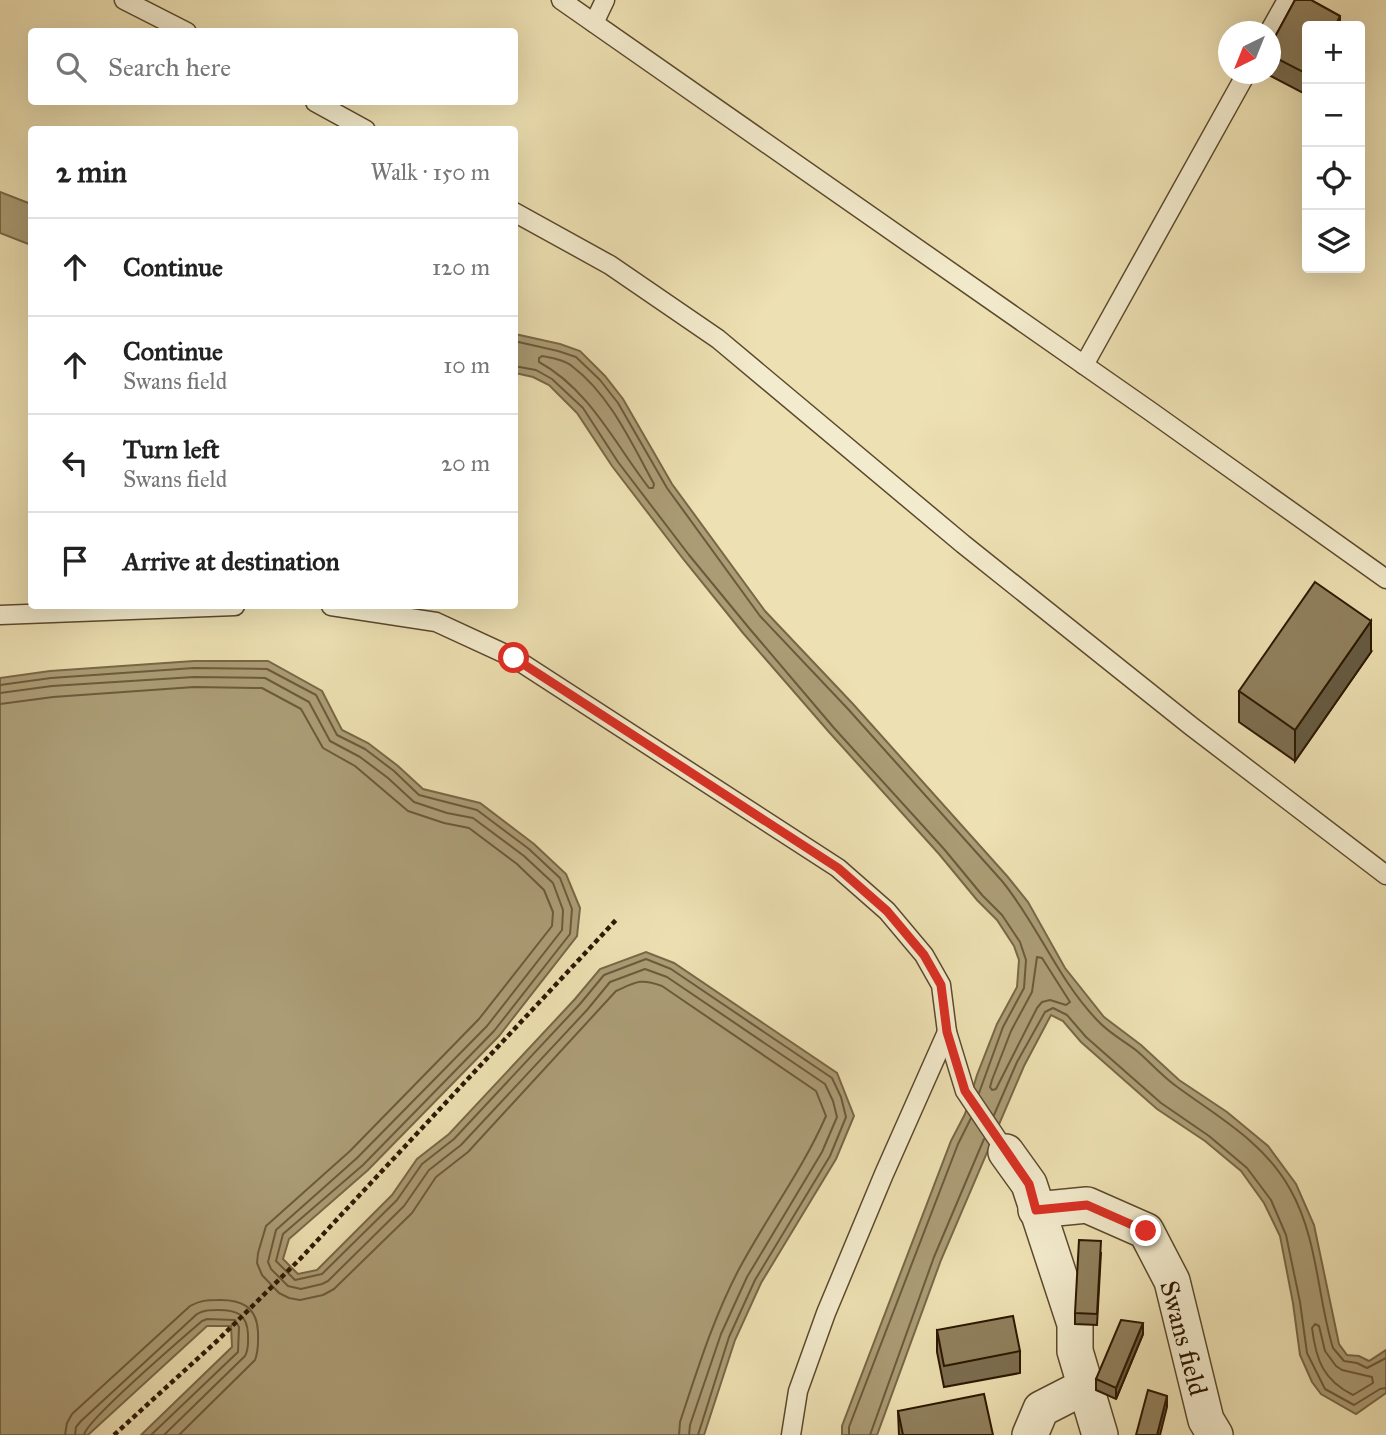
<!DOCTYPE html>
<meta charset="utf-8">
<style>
body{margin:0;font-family:"IM FELL Great Primer",serif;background:#f2f2f2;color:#222}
.controls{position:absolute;right:21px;top:21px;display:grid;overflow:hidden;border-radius:7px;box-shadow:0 7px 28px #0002}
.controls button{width:63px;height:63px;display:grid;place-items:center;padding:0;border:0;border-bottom:2px solid #e0e0e0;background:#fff;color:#222;font:35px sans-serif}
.compass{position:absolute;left:1218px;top:21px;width:63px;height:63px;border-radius:50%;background:#fff;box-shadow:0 7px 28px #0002;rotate:223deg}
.stop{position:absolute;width:21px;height:21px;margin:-16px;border:5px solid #d93025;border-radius:50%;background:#fff}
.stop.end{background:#d93025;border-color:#fff;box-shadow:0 2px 7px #0008}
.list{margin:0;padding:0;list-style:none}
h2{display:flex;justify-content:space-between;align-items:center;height:91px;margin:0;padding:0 28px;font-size:30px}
h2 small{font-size:23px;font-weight:400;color:#767676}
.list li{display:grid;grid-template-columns:46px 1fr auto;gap:21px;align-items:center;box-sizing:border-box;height:98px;padding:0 28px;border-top:2px solid #e0e0e0}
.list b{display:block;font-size:26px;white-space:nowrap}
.list p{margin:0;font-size:23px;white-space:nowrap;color:#767676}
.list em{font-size:23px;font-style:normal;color:#767676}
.icon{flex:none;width:38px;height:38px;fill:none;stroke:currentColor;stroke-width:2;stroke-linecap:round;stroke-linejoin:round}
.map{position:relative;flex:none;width:1386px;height:1435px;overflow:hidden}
.search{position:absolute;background:#fff;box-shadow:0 7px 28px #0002;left:28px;top:28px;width:490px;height:77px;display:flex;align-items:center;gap:18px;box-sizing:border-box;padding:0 24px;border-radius:7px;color:#767676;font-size:26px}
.panel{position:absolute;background:#fff;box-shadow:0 7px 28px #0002;left:28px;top:126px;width:490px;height:483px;border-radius:7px}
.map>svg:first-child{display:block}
.water{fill:#ab9c75;stroke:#786746;stroke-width:2}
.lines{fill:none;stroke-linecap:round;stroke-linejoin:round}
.shore{stroke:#6c5a3a;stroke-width:2}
.lane-casing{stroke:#5c492c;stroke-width:21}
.street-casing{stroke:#5c492c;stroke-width:38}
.path{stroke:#2c1700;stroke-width:4.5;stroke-dasharray:5 3.5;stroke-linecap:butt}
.lane{stroke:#f3ebcd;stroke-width:18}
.street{stroke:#f3ebcd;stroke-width:35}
.wall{fill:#7c6e50;stroke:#2c1700;stroke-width:2}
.shaded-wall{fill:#655a41;stroke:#2c1700;stroke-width:2}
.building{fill:#90805d;stroke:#2c1700;stroke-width:2}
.route{stroke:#d93025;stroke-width:9}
.labels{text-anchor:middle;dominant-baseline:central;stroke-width:5;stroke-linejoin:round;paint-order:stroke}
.street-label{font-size:26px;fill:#2c1700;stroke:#f3ebcd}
</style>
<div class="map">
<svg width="1386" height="1435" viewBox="0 0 1386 1435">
<rect width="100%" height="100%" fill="#ede0b2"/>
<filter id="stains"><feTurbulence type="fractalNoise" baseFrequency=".00286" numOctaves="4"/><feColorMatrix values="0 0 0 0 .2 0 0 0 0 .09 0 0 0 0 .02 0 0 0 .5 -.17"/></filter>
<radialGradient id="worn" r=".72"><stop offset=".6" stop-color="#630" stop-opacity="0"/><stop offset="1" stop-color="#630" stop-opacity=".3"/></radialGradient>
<g class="water">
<polygon points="0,192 31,204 31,245 0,233"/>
<polygon points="515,334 560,344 580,351 605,376 623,399 672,484 765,611 853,704 1007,876 1028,902 1065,968 1104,1017 1141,1045 1179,1080 1227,1112 1268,1146 1296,1184 1314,1225 1339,1344 1347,1355 1359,1356 1369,1361 1386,1350 1386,1393 1356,1414 1321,1394 1312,1382 1300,1355 1293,1303 1280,1236 1264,1203 1241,1171 1205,1141 1157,1109 1081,1042 1063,1021 1051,1015 1024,1066 941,1260 877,1435 842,1435 842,1426 951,1141 965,1114 977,1075 997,1024 1017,987 1019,960 1014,946 997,920 977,900 939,854 829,732 743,633 684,560 612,466 577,413 549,385 533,377 515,373"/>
<polygon points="194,661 268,661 322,691 342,730 368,743 398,766 423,789 480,803 534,844 566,874 580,908 577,936 499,1036 368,1170 289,1239 283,1259 298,1274 317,1270 392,1195 417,1159 449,1134 575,999 600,969 646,952 674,963 837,1073 854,1116 836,1159 761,1283 735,1340 704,1435 141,1435 232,1347 231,1326 207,1326 88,1435 0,1435 0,678 50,671"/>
</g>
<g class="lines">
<g class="shore">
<path d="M514,341L558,351L576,357L600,380L618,403L667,488L760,616L848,709L1002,881C1038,925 1058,980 1098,1021C1109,1033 1124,1041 1137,1051C1150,1062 1162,1076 1176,1086C1218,1117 1264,1142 1290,1189C1318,1238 1317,1296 1333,1348L1344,1361L1357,1363L1367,1368L1386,1358"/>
<path d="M542,356C552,358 565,360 573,367C610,395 632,444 654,484L653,488H649C615,444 589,389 539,362V358Z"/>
<polyline points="514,366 536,370 552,379 583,408 618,462 689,555 749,628 834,728 944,849 982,895 1002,915 1020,942 1026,960 1024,988 1003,1027 979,1093"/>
<polyline points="0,685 51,678 194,668 267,669 316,695 337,735 365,749 394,771 419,795 477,810 529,849 560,878 572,909 570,934 494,1031 363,1165 283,1234 276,1261 295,1280 322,1274 397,1200 422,1164 454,1139 580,1004 604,975 646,959 671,969 832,1078 841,1097 846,1117 830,1156 755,1280 729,1337 698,1435"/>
<polyline points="0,693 52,686 194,677 265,678 309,702 330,741 360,757 388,778 414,802 447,813 473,818 524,856 553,883 563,910 562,930 487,1026 357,1158 276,1230 268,1262 271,1269 288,1286 301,1289 322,1284 328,1281 404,1206 429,1170 461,1145 587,1010 610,982 645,969 667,977 825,1084 833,1101 837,1117 822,1152 747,1277 721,1334 690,1425 689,1435"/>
<path d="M0,704L53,697L194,687L262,688L301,709L323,748L355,766L408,811L444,823L469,828L517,864L544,890L553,912L552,926L479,1019L350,1151L266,1226L258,1253L257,1263L262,1275L279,1293L289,1298L300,1300L323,1295L334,1289L412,1213L436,1177L468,1152L616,991C636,982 640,978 662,986L816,1091L826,1116C802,1171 766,1218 738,1271C713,1319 697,1371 680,1422L679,1435"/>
<polygon points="1037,957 1042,958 1070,1002 1066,1005 1050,1000 1042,1002 1037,1008 996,1089 992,1090 990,1087 992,1080 1011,1031 1032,992"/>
<polyline points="994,1115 1017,1062 1045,1012 1053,1008 1067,1015 1086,1037 1161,1103 1209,1136 1247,1168 1271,1200 1286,1235 1300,1302 1307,1353 1325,1389 1354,1405 1380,1389 1386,1388"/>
<path d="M1315,1324L1319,1326L1325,1351L1336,1366L1342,1370L1372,1377L1373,1383L1353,1395C1323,1380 1316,1360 1312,1328Z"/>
<path d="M65,1435L67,1423L72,1414L190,1306C199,1301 206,1300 217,1300C240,1299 257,1306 258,1332C258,1342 259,1350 255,1360L179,1435"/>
<path d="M75,1435L76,1427L81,1421L197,1314C204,1310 210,1310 218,1310C237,1310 247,1314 248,1334C248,1342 249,1349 245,1356L164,1435"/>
<path d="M84,1435C86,1420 184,1337 202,1321L207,1319L235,1320L239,1327L238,1352L151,1435"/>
<polyline points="849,1435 849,1427 958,1144 971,1118"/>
<polyline points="870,1435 934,1257 984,1139"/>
</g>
<defs>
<g id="lane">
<polyline points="124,0 187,32"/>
<polyline points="561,0 1150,411 1386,579"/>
<polyline points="594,23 605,0"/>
<polyline points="1269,32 1287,0"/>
<polyline points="315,102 366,130"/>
<polyline points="514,212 610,265 718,339 963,544 1191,726 1386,875"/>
<polyline points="1084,365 1246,74"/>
<polyline points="331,606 436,622 514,658 838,868 887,911 924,955 941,985 947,1032 965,1091 1006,1152"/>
<polyline points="0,615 235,606"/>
<polyline points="791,1435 798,1391 826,1313 884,1174 947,1032"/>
</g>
<g id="street">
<polyline points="1006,1152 1029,1184 1075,1324 1075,1351 1100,1435"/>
<polyline points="1036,1210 1087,1205 1146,1231 1172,1281 1206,1420 1215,1435"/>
<polyline points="1030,1435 1041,1409 1086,1386"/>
</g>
</defs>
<use href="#lane" class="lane-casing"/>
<use href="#street" class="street-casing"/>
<polyline class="path" points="114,1435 218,1340 300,1259 616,920"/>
<use href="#lane" class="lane"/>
<use href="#street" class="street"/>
</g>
<g class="wall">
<polygon points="1295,0 1311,0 1340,16 1340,26 1307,26 1307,90 1305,94 1267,74 1270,74 1270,46"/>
<polygon points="1371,652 1295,761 1239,722 1239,691"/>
<polygon points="1101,1252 1097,1325 1075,1324 1075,1313"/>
<polygon points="937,1330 1020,1351 1020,1373 944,1387 937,1352"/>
<polygon points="1143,1334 1116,1399 1096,1390 1096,1379"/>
<polygon points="898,1411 993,1435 899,1435"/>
</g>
<g class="shaded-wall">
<polygon points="1340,16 1340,26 1335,26"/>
<polygon points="1362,43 1362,64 1360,68 1360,46"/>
<polygon points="1307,69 1307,90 1305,94 1305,73"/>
<polygon points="1371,621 1371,652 1295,761 1295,730"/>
<polygon points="1143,1323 1143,1334 1116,1399 1116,1388"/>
<polygon points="1167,1396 1167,1407 1160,1435 1157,1435"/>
</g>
<g class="building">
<polygon points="1295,0 1311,0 1340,16 1335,26 1307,26 1307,69 1305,73 1270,55 1270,46"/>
<polygon points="1315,582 1371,621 1295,730 1239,691"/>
<polygon points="1079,1240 1101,1241 1097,1314 1075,1313"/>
<polygon points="1013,1316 1020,1351 944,1366 937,1330"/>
<polygon points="1121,1320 1143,1323 1116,1388 1096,1379"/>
<polygon points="1148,1390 1167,1396 1157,1435 1136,1435"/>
<polygon points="984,1394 993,1435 903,1435 898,1411"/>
</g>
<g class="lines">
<polyline class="route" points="514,658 838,868 887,911 924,955 941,985 947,1032 965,1091 1029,1184 1036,1210 1087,1205 1146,1231"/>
</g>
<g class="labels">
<g class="street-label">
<text transform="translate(1184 1338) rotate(75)">Swans field</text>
</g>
</g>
<rect width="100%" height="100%" filter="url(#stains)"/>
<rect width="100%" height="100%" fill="url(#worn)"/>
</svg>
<div class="controls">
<button>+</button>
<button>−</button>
<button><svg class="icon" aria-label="locate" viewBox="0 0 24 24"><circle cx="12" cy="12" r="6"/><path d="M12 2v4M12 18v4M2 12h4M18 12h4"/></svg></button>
<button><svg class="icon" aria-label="layers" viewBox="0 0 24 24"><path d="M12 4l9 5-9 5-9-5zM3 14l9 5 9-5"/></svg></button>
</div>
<svg class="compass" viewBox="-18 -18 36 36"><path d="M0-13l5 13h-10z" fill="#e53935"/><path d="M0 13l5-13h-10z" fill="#767676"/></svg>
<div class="stop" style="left:514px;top:658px"></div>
<div class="stop end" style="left:1146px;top:1231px"></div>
<div class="search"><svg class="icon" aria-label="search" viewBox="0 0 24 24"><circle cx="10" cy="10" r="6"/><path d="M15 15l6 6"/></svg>Search here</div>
<section class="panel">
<h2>2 min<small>Walk · 150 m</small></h2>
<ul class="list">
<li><svg class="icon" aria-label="ahead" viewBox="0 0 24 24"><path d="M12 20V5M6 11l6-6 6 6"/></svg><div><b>Continue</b></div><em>120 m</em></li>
<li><svg class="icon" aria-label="ahead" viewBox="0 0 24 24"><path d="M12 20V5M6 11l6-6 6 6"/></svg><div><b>Continue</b><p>Swans field</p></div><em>10 m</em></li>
<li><svg class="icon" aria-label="left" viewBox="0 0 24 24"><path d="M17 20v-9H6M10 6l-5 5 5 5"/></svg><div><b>Turn left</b><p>Swans field</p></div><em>20 m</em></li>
<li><svg class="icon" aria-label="arrive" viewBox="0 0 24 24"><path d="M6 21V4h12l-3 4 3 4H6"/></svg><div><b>Arrive at destination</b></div></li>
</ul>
</section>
</div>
